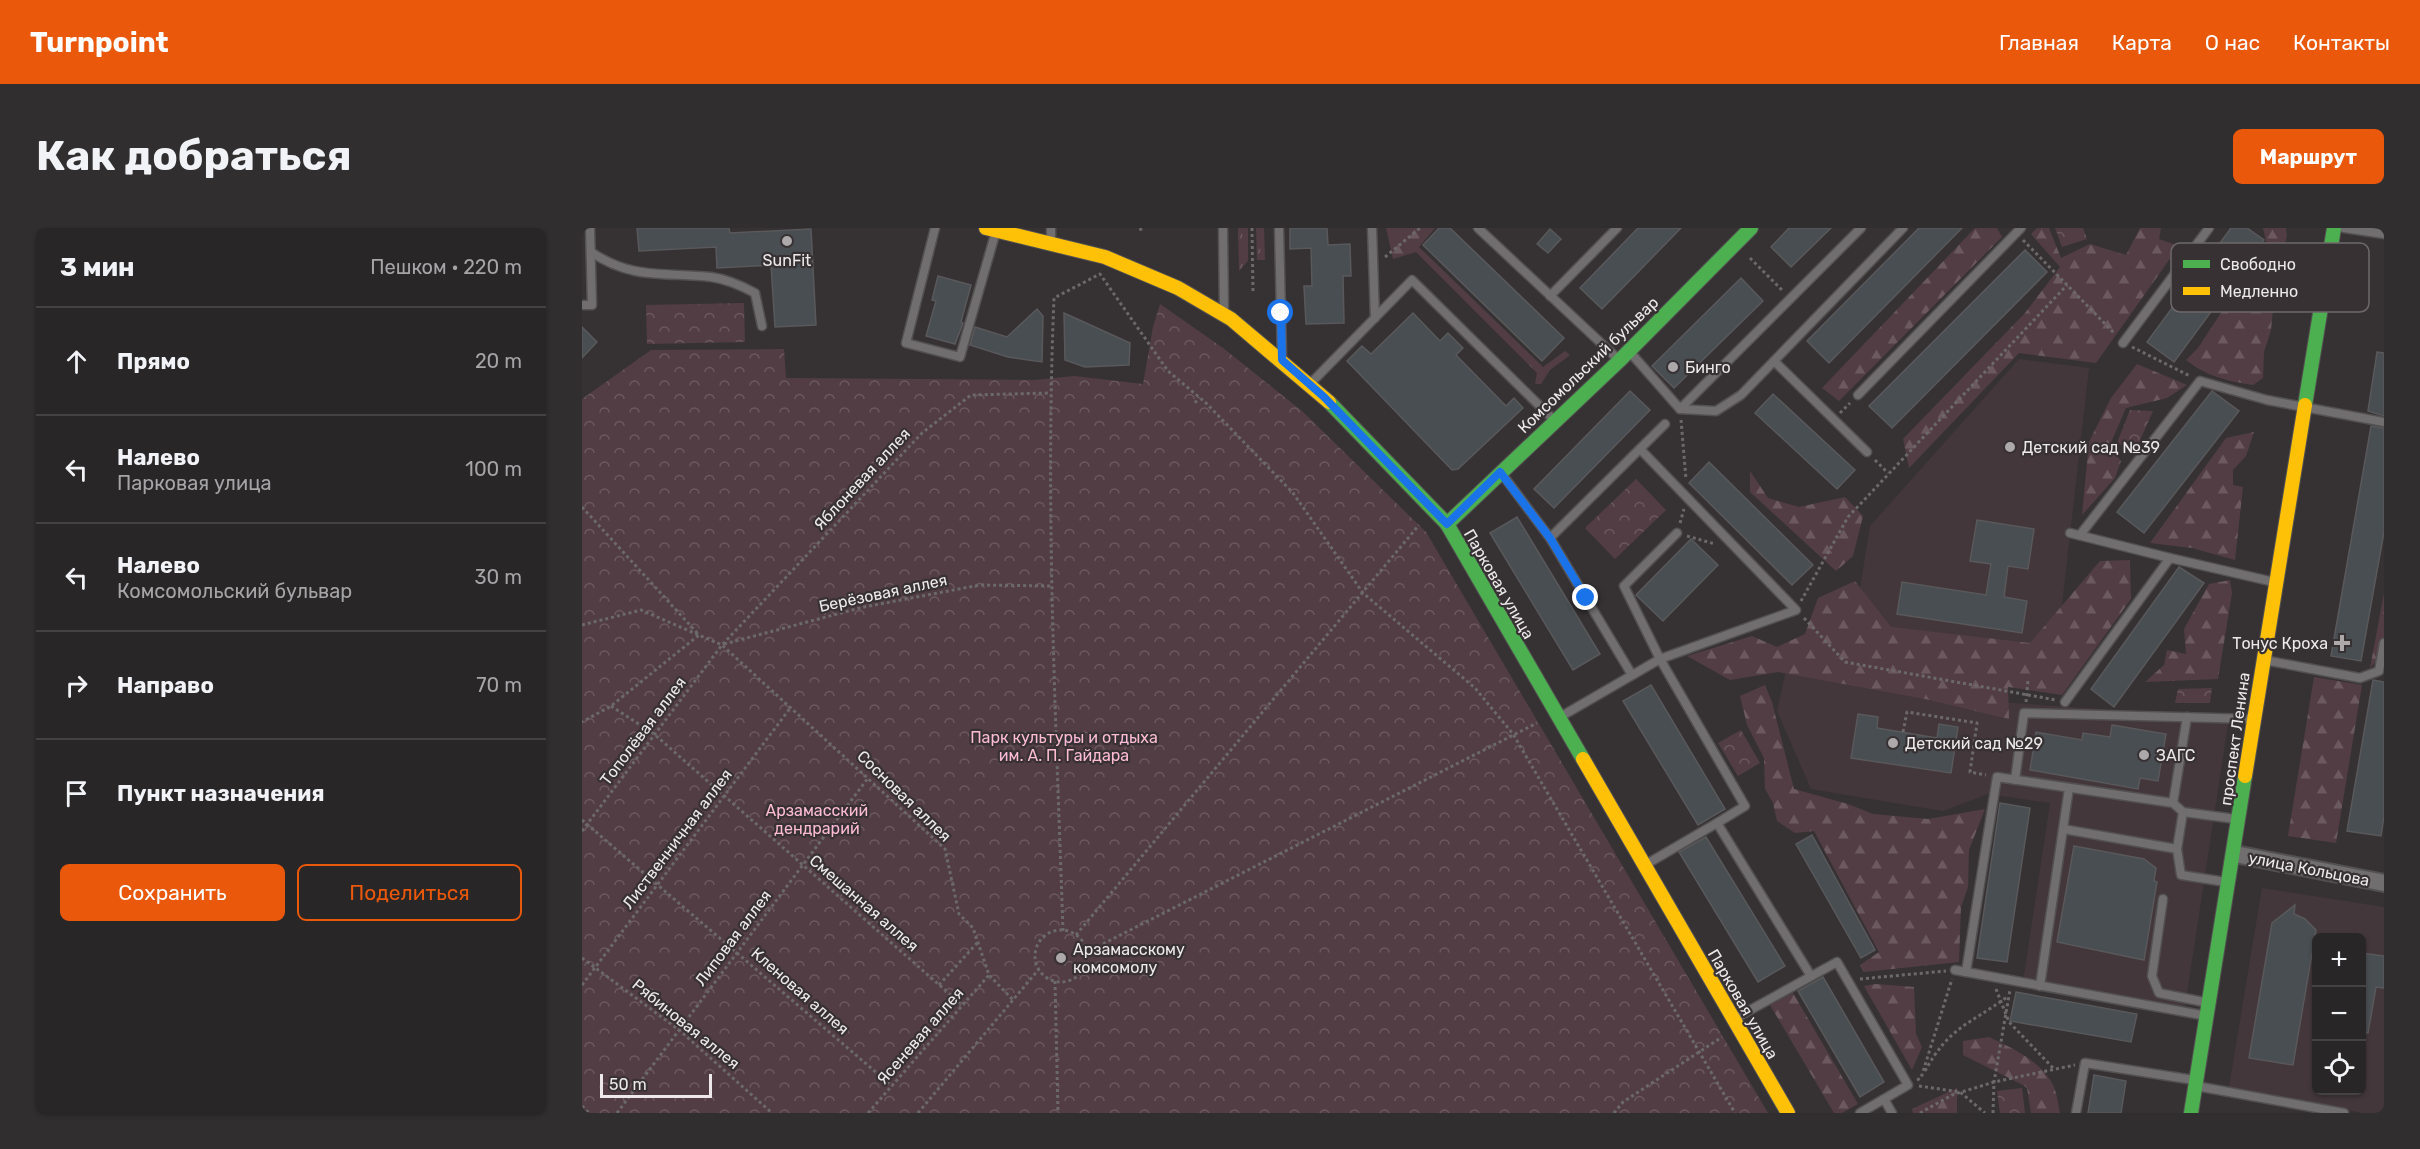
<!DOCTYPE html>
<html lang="ru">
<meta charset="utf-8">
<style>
body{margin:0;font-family:Rubik,sans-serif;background:#302e2f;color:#f1f3f6}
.controls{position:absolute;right:18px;bottom:18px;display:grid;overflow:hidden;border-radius:9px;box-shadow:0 2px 4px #0004}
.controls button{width:54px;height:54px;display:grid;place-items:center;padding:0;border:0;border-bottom:2px solid #444344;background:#282627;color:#f1f3f6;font:30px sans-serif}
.scale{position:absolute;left:18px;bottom:15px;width:112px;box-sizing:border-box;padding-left:6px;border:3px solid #ede9ea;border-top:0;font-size:16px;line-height:21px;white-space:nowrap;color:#ede9ea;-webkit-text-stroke:4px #373133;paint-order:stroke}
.stop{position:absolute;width:18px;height:18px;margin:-14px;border:4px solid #1a73e8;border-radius:50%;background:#fff}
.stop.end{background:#1a73e8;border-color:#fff;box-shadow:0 2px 6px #0008}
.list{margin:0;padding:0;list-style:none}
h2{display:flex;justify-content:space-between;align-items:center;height:78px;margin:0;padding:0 24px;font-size:26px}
h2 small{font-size:20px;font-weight:400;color:#a5a5a7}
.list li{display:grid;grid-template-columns:39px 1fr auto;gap:18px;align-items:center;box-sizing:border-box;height:108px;padding:0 24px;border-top:2px solid #444344}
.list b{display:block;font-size:22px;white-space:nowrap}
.list p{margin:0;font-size:20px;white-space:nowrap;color:#a5a5a7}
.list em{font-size:20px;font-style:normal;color:#a5a5a7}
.actions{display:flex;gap:12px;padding:18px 24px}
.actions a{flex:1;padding:14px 0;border:2px solid #ea580c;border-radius:9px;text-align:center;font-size:21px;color:#ea580c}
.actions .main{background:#ea580c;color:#fff}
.icon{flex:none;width:33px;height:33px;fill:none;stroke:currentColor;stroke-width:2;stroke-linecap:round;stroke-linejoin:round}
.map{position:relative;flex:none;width:1802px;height:885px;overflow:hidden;border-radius:9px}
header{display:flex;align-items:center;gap:36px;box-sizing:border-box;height:84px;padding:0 30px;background:#ea580c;color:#fff}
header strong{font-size:28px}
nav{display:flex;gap:33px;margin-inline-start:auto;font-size:21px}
.intro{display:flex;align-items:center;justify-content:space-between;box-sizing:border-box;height:144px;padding:0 36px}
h1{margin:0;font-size:42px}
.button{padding:15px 27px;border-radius:9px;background:#ea580c;color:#fff;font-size:21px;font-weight:700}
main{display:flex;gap:36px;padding:0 36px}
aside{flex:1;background:#282627;border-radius:9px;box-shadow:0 2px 4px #0004}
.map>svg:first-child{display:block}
.built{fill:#43373b;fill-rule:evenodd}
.grass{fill:url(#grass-tufts)}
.forest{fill:url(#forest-firs)}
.park{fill:url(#park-crowns)}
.building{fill:#494e52;stroke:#59585a;stroke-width:1.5}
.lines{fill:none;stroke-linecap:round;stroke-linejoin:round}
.lane-casing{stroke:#535051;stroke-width:11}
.street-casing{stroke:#535051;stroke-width:20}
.fast-casing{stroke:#535051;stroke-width:16}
.slow-casing{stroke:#535051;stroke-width:16}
.path{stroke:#6c696a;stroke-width:3;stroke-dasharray:3 3;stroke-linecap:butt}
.lane{stroke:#706e6f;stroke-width:8}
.street{stroke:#706e6f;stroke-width:16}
.fast{stroke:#4caf50;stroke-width:14}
.slow{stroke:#ffc107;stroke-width:14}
.route{stroke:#1a73e8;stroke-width:8}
.poi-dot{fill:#ada9aa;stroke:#373133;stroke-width:2}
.labels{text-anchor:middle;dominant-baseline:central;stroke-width:4.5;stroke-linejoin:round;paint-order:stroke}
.poi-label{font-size:16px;fill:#ede9ea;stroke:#373133;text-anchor:start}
.street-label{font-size:16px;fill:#ede9ea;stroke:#373133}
.park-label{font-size:16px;fill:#fdbcd4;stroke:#373133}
.key{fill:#373133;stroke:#6e686a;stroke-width:1.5}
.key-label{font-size:16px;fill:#ede9ea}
</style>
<header>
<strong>Turnpoint</strong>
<nav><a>Главная</a><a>Карта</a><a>О нас</a><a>Контакты</a></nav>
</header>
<div class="intro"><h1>Как добраться</h1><a class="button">Маршрут</a></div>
<main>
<aside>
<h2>3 мин<small>Пешком · 220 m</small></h2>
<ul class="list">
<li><svg class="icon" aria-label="ahead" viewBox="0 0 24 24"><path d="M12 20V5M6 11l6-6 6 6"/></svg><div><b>Прямо</b></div><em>20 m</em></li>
<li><svg class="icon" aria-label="left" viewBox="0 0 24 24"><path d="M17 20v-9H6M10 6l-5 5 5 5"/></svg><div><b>Налево</b><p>Парковая улица</p></div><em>100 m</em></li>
<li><svg class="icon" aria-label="left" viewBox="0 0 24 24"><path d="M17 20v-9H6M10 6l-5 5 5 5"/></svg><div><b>Налево</b><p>Комсомольский бульвар</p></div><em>30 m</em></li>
<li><svg class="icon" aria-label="right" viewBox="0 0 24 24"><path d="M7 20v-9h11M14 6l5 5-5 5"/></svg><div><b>Направо</b></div><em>70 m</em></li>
<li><svg class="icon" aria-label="arrive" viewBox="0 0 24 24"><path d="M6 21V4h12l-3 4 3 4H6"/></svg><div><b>Пункт назначения</b></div></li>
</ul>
<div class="actions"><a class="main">Сохранить</a><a>Поделиться</a></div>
</aside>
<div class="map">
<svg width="1802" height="885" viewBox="0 0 1802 885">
<defs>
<pattern id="grass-tufts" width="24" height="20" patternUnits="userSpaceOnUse" patternTransform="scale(1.5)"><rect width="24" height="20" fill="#523d44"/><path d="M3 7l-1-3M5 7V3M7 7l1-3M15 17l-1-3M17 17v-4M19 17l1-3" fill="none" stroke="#6b595f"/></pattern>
<pattern id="forest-firs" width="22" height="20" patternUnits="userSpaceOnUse" patternTransform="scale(1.5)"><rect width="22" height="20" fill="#523d44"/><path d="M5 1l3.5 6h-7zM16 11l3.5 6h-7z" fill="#6b595f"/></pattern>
<pattern id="park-crowns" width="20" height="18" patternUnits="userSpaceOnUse" patternTransform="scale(1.5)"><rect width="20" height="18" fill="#523d44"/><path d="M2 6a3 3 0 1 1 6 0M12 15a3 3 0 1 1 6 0" fill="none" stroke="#6b595f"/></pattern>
</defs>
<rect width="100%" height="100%" fill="#363234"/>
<g class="built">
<polygon points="1437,131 1507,140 1471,456 1268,423 1288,298"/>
<polygon points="1205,438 1419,474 1647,490 1602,785 1441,754 1468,575 1406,566 1361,583 1229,561 1195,483"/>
<path d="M1680,660L1802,679V885H1781L1647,859ZM1734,710H1780V862H1734Z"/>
</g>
<g class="grass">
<polygon points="656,0 666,0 666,33 657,43"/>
<polygon points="674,0 682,0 683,32 675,32"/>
</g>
<g class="forest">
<polygon points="804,0 853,0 837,19 961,139 983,123 988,127 968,142 959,156 953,156 955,145 834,24 811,31"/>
<polygon points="1393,0 1415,0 1420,9 1257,173 1240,160"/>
<polygon points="1455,0 1467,0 1479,30 1508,16 1544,27 1558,0 1579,0 1577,11 1597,18 1514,135 1437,125 1327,240 1321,211 1443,85 1478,39 1449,6"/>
<path d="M1681,0H1704L1705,7L1692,70L1689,102L1682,124L1681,150L1671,157C1645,153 1624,148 1604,132L1616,120L1676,28L1684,13Z"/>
<polygon points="1555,136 1605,157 1585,170 1544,180 1527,219 1539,233 1533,250 1500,287 1507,214 1529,170"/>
<polygon points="1672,204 1664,228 1651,242 1651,257 1661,259 1653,332 1610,320 1568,315 1644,210"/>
<polygon points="1168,243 1186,270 1217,279 1263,269 1281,288 1271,328 1254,343 1168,264"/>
<polygon points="1548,332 1549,371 1480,467 1426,459 1427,491 1343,471 1196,444 1148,452 1105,428 1170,408 1195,419 1223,406 1236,370 1273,353 1309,399 1448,415 1518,333"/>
<polygon points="1648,352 1650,365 1636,451 1563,454 1582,437 1585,422 1604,426 1602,401 1627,356"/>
<polygon points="1802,365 1802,425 1788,440"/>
<polygon points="1732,449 1780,457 1754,615 1706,608"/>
<polygon points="1183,457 1190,474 1212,561 1266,576 1291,586 1346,591 1403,581 1387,622 1386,659 1379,679 1377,734 1282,744 1278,737 1297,724 1232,603 1213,605 1195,593 1191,575 1183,561 1182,530 1165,497 1158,468"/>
<polygon points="1293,756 1332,759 1334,806 1340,819 1330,842 1282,758"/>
<polygon points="1211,765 1276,876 1260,885 1252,885 1188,777"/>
<path d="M1407,809C1430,820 1459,833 1471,857C1475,865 1476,876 1478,885H1449L1445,860L1441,857L1381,827V813Z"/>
<polygon points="1375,860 1375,885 1331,885 1330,881"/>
</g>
<g class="park">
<polygon points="1473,0 1501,0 1505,11 1480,19"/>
<polygon points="162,75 163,114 65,116 64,77"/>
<polygon points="578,76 641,120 720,183 844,304 1186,885 0,885 0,171 69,122 202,121 204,150 453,152 492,148 561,156 571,99"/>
<polygon points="1548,182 1571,183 1553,224 1535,215"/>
<polygon points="1054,251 1084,282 1033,331 1003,300"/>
<polygon points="1630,460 1628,475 1593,475 1596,461"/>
<polygon points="1159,502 1178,535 1156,548 1136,515"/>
<polygon points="1440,860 1443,885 1418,885 1415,863"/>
</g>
<g class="building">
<polygon points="55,0 147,0 148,5 229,1 234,97 193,99 189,37 135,40 134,19 57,23"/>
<polygon points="708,0 745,0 746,17 768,16 769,48 761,48 762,95 724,96 722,58 730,58 729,20 708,21"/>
<polygon points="857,0 868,0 982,110 960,133 841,17"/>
<polygon points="1056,0 1099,0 1020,81 998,60"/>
<polygon points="1207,0 1249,0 1209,39 1189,19"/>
<polygon points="1337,0 1380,0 1247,135 1225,113"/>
<polygon points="1649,0 1665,0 1682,12 1592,134 1565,114"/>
<polygon points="968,1 979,11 966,25 955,16"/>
<polygon points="1443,22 1465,44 1310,200 1287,178"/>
<polygon points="356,48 389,57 379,94 381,95 373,116 344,108 354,73 350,72"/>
<polygon points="1159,50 1181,73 1092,160 1070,138"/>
<polygon points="455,81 461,88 460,134 426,129 388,117 393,99 425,109"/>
<polygon points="482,85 548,115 547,137 503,139 483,132"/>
<polygon points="831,85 858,113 866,105 881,120 874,127 924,178 932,170 941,180 876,241 870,242 765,133 780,118 789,126"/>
<polygon points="0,99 15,114 0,130"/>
<polygon points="1795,124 1802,125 1802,188 1786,183"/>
<polygon points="1048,163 1068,182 972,280 952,261"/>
<polygon points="1630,163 1657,183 1562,305 1535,284"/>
<polygon points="1191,166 1273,242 1255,261 1173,185"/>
<polygon points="1789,198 1802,200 1802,304 1779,433 1749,428"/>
<polygon points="1127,234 1231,337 1210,357 1107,255"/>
<polygon points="935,289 1018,426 991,442 908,305"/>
<polygon points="1395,292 1452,301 1446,341 1426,338 1422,369 1445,373 1440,405 1315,386 1320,354 1404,367 1409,336 1388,333"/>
<polygon points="1109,311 1136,337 1081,393 1054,367"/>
<polygon points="1597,339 1622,355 1532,479 1509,461"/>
<polygon points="1791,452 1802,454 1802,588 1799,608 1765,603"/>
<polygon points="1069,457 1143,581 1116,597 1041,473"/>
<polygon points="1276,486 1296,489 1295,500 1355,510 1357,496 1376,499 1369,545 1269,530"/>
<polygon points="1530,497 1584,506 1576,553 1558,550 1556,561 1448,542 1454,504 1500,512 1501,505 1528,509"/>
<polygon points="1418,575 1448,580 1425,734 1395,730"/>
<polygon points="1230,607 1293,722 1279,730 1214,616"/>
<polygon points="1124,609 1203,738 1176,754 1097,624"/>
<polygon points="1492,618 1562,631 1574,640 1572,653 1575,654 1562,732 1475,714"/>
<polygon points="1713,677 1712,686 1723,691 1734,702 1711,837 1667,830 1690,695"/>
<polygon points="1779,725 1802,728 1802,760 1794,759 1786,805 1779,804"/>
<polygon points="1241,749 1302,854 1278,869 1216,763"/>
<polygon points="1434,764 1555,786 1549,814 1428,793"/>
<polygon points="1512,847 1544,853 1539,885 1506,885"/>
</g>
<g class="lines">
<defs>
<g id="lane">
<polyline points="353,0 324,115 378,129 414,3"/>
<polyline points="641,0 642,84"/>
<polyline points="697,0 700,129"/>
<polyline points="790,0 793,90"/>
<polyline points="896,0 1036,131"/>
<polyline points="1762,0 1802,6"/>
<polyline points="469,15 469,0"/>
<path d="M9,24C50,52 83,44 129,49C144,51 160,58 173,65L180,98"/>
<polyline points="968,68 1035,0"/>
<polyline points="0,77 10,77 8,0"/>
<polyline points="1541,115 1627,0"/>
<polyline points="1047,123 1098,181 1134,183 1159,167 1321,0"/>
<polyline points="1192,133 1285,224"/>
<polyline points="728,156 830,52 973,193"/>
<polyline points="1276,167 1439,0"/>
<polyline points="1098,181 1279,0"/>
<polyline points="1058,221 1214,382 1078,431 1042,358 1095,305"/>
<polyline points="920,246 968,310"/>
<polyline points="1488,305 1588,330"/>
<polyline points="1498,307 1618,153 1685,172 1802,194"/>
<polyline points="1682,432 1778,450 1797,443 1802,415"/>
<polyline points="1050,447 968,310 1083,196"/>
<polyline points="1483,474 1588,330 1692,354"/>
<polyline points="978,489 1078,431 1163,578 1135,595 1229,748"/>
<polyline points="1433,552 1442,485 1672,491"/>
<polyline points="1591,575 1605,489"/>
<polyline points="1601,584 1654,591"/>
<polyline points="1481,601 1487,560"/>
<polyline points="1063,637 1135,595"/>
<polyline points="1581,671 1570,748 1577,765 1627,775"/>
<polyline points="1373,742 1625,788"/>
<polyline points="1384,744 1415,549 1591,575 1601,584 1595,621"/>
<polyline points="1458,758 1481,601 1595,621 1599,647 1644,654"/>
<polyline points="1152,791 1255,734 1326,857 1302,871"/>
<polyline points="1614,858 1762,885"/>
<polyline points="1278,885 1302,871 1310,885"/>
<polyline points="1494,885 1503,835 1612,852"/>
</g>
<polyline id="street" points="1653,626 1802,655"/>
<g id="fast">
<polyline points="747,174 865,296 1001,531"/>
<polyline points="1723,177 1752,0"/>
<polyline points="865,296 1037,133 1169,0"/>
<polyline points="1609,885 1663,548"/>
</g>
<g id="slow">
<polyline points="404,0 523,29 596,60 649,91 747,174"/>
<polyline points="1001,531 1206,885"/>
<polyline points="1663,548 1723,177"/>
</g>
</defs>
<use href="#lane" class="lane-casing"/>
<use href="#street" class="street-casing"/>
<use href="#fast" class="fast-casing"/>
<use href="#slow" class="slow-casing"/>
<g class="path">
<polyline points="558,0 560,4"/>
<polyline points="670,0 671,65"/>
<polyline points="1441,12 1533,106"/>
<polyline points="803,29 838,0"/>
<polyline points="1168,30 1201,63"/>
<polyline points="1550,119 1608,148"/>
<polyline points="613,175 617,169"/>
<polyline points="1258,185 1268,175"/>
<polyline points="1099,192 1104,251"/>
<polyline points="1293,232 1306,245"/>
<polyline points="0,279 117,407 29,478 0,494"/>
<polyline points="1098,295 1102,281"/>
<polyline points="1105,308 1133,316"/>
<polyline points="1219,373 1266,289 1485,57"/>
<polyline points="1222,390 1263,434 1474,472"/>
<polyline points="0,397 59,382 140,417 363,621 377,686 391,700 407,747 431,772"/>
<polyline points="142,416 282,379 398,357 470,358"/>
<polyline points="1444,474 1446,452"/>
<polyline points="29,478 72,506 380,777"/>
<polyline points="1321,504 1325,484 1395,495 1388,544 1404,547"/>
<polyline points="0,592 310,858"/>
<polyline points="0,603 140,417 340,205 389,167 468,165"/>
<circle cx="479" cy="728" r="26"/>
<path d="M481,703C474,492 463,281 472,70L518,46L586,143L624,175L711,265L781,365L893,460L931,506L1153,885"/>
<polyline points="494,707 837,297"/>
<polyline points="505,724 955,495"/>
<polyline points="0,730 97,802 190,885"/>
<polyline points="1278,751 1364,743"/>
<polyline points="473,753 476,885"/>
<polyline points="0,757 209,479"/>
<polyline points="357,757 396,714"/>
<polyline points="1414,761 1427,794 1472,841"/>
<path d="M1343,843C1367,799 1388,796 1425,769"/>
<polyline points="1335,852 1339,850 1370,751"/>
<polyline points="1337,858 1378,864 1403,885"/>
<polyline points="0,878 7,885"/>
<polyline points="35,885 286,550"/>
<polyline points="286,885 407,747"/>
<polyline points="336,885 457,741"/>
<polyline points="1032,885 1041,874 1140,809"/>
<polyline points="1338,885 1370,867 1412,854 1493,837"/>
<polyline points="1411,885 1412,854 1428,762"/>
</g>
<use href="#lane" class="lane"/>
<use href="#street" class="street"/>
<use href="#fast" class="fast"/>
<use href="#slow" class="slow"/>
</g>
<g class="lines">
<polyline class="route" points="699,85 700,132 742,169 865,296 918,244 968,310 1004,370"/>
</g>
<g class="poi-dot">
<circle cx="205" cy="13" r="6"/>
<circle cx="1091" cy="139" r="6"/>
<circle cx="1428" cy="219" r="6"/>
<path d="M1757 406h6v6h6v6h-6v6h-6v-6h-6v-6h6z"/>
<circle cx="1311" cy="515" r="6"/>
<circle cx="1562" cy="527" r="6"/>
<circle cx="479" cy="730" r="6"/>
</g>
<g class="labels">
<g class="poi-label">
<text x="205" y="32" text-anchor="middle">SunFit</text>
<text x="1103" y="139">Бинго</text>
<text x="1440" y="219">Детский сад №39</text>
<text x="1746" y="415" text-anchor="end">Тонус Кроха</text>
<text x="1323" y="515">Детский сад №29</text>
<text x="1574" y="527">ЗАГС</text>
<text x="491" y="721">Арзамасскому<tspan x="491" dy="18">комсомолу</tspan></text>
</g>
<g class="street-label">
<text transform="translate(1006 137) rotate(-44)">Комсомольский бульвар</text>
<text transform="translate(280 251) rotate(-47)">Яблоневая аллея</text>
<text transform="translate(917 356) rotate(60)">Парковая улица</text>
<text transform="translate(301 365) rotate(-12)">Берёзовая аллея</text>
<text transform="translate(61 503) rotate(-53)">Тополёвая аллея</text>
<text transform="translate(1653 511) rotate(-82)">проспект Ленина</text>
<text transform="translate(322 568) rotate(44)">Сосновая аллея</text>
<text transform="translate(95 611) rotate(-53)">Лиственничная аллея</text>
<text transform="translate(1727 641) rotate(11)">улица Кольцова</text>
<text transform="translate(282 675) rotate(41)">Смешанная аллея</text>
<text transform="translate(151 710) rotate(-53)">Липовая аллея</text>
<text transform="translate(218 763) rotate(41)">Кленовая аллея</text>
<text transform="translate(1161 776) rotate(60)">Парковая улица</text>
<text transform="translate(104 796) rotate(39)">Рябиновая аллея</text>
<text transform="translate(338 808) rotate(-49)">Ясеневая аллея</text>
</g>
<g class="park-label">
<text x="482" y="509">Парк культуры и отдыха<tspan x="482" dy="18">им. А. П. Гайдара</tspan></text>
<text x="235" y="582">Арзамасский<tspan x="235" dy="18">дендрарий</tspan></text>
</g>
</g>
<rect x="1589" y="15" width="198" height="69" rx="9" class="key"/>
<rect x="1601" y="32" width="27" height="8" fill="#4caf50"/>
<rect x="1601" y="59" width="27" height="8" fill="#ffc107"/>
<g class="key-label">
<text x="1638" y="42">Свободно</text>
<text x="1638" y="69">Медленно</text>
</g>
</svg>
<div class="controls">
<button>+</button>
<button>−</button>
<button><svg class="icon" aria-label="locate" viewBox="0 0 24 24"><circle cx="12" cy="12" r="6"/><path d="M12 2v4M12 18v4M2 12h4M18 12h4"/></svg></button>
</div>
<div class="scale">50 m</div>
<div class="stop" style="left:699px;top:85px"></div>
<div class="stop end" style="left:1004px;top:370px"></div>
</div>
</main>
